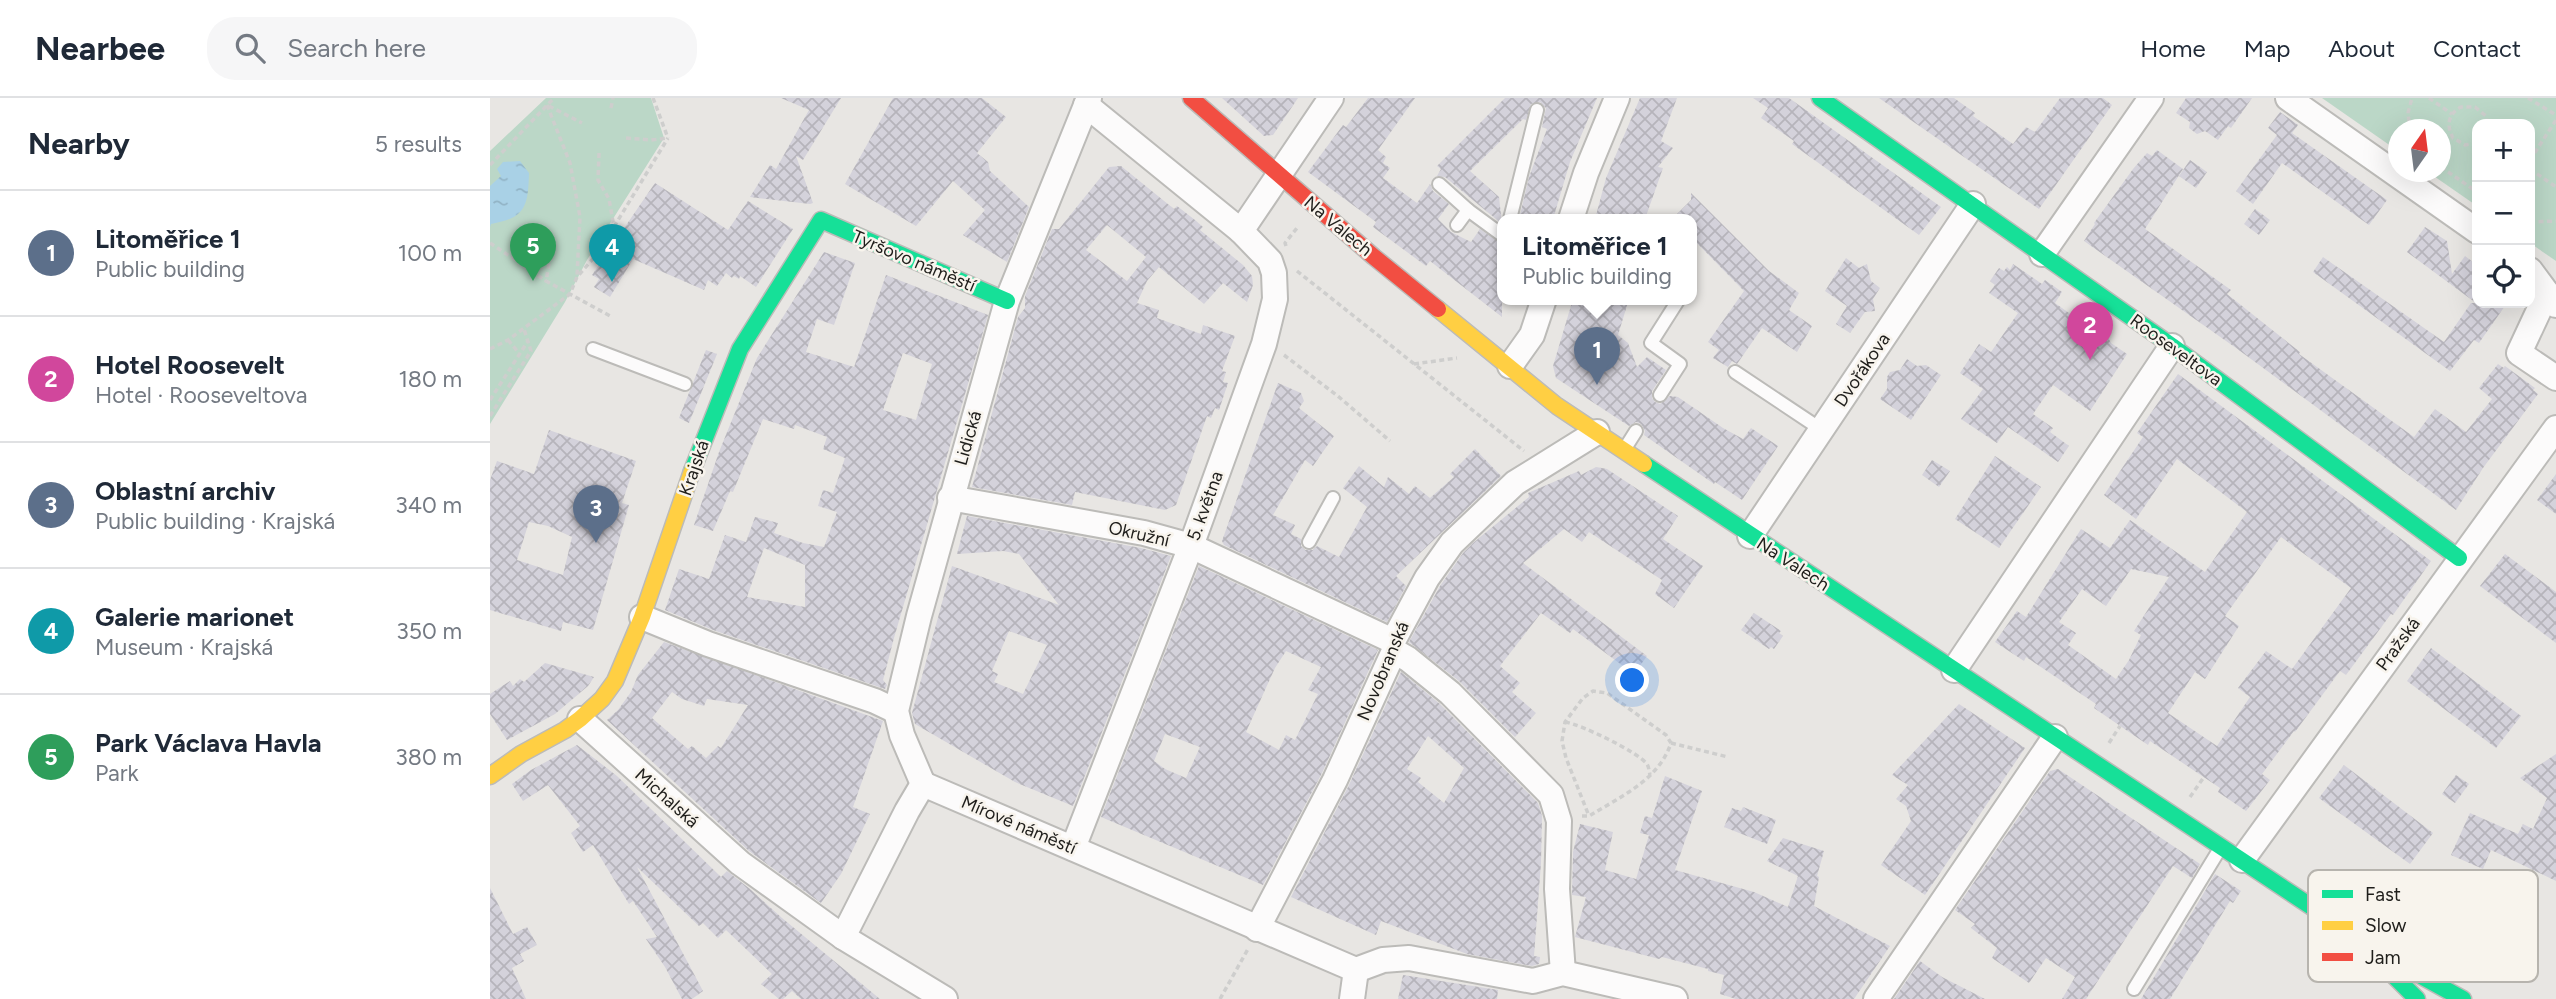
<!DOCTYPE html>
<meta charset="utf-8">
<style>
body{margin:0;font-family:Figtree,sans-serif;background:#f6f6f7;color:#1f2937}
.controls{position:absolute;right:21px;top:21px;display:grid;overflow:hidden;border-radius:14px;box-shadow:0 7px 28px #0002}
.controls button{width:63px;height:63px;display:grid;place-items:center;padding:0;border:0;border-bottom:2px solid #e0e1e3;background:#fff;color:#1f2937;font:35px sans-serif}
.compass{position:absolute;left:1898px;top:21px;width:63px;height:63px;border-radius:50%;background:#fff;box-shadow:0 7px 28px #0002;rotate:14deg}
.you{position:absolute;left:1143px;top:583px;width:24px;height:24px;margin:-18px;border:5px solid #fff;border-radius:50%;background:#1a73e8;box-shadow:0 0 0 10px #1a73e833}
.badge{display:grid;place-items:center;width:46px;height:46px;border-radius:50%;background:#656461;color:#fff;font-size:23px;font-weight:700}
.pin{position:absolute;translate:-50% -58px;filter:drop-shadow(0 2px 4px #0008)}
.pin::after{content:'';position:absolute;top:37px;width:24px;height:21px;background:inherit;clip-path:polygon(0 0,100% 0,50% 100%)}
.popup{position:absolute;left:1007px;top:116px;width:200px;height:91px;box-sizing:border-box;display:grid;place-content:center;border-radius:14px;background:#fff;filter:drop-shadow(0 2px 5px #0005);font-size:23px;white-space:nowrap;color:#747a83}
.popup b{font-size:26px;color:#1f2937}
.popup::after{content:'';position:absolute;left:50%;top:100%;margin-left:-14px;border:14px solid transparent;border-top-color:#fff}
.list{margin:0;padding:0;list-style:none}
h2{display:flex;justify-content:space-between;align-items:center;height:91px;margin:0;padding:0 28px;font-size:30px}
h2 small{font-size:23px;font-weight:400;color:#747a83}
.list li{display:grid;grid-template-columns:46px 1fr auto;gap:21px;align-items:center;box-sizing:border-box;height:126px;padding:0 28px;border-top:2px solid #e0e1e3}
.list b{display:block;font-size:26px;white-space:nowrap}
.list p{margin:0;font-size:23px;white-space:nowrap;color:#747a83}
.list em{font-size:23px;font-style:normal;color:#747a83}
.icon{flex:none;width:38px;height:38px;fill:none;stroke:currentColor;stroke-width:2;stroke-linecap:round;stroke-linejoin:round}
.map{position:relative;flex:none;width:2066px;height:901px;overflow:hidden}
header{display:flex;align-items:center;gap:42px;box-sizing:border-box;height:98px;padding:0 35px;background:#fff;border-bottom:2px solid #e0e1e3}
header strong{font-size:33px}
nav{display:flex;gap:38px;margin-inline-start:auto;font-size:24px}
.search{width:490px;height:63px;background:#f6f6f7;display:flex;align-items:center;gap:18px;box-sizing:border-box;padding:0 24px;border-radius:28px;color:#747a83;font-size:26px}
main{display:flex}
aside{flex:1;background:#fff}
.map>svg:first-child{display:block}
.park{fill:#bbd7c7}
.water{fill:url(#water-ripples)}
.building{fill:url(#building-cross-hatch);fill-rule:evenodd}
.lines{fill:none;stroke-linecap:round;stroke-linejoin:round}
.lane-casing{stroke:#bcbbb8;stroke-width:16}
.street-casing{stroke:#bcbbb8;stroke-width:28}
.fast-casing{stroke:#bcbbb8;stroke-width:19}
.slow-casing{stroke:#bcbbb8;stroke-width:19}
.jam-casing{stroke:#bcbbb8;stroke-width:19}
.path{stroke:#cececd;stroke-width:3.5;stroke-dasharray:5 3.5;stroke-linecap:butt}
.lane{stroke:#fcfbfb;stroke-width:12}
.street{stroke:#fcfbfb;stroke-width:24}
.fast{stroke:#16e098;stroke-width:16}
.slow{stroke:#ffcf43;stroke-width:16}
.jam{stroke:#f24e42;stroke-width:16}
.labels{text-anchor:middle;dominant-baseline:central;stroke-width:5;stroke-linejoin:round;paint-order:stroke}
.street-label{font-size:18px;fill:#1f1e1b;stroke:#f8f4ed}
.key{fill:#f8f4ed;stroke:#b7b4ae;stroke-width:2}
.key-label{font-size:19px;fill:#1f1e1b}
</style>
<header>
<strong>Nearbee</strong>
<div class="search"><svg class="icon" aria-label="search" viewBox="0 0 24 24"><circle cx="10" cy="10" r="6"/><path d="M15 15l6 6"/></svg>Search here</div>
<nav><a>Home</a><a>Map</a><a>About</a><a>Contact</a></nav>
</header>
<main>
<aside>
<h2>Nearby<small>5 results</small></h2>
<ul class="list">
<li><span class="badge" style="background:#5c6f8a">1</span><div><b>Litoměřice 1</b><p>Public building</p></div><em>100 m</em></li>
<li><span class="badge" style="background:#d1479c">2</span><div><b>Hotel Roosevelt</b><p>Hotel · Rooseveltova</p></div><em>180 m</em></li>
<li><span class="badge" style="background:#5c6f8a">3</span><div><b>Oblastní archiv</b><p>Public building · Krajská</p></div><em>340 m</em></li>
<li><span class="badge" style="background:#0f9aa8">4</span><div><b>Galerie marionet</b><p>Museum · Krajská</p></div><em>350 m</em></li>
<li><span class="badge" style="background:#2e9e5b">5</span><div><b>Park Václava Havla</b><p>Park</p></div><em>380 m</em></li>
</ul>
</aside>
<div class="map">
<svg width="2066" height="901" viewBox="0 0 2066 901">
<defs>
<pattern id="water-ripples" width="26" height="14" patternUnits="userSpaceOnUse" patternTransform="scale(1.75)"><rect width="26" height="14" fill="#a9d1e6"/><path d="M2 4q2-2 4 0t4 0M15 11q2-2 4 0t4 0" fill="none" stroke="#91b3c5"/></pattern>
<pattern id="building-cross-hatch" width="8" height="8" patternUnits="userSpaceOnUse" patternTransform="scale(1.75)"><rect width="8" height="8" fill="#d4d2db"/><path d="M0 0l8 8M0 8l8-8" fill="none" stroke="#b6b4bb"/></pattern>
</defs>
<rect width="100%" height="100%" fill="#e8e6e3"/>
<g class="park">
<polygon points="56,0 161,0 174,40 97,162 75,204 0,326 0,53"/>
<polygon points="1832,0 2066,0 2066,163 2040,145 2040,26 1987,26 1987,108 1938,74 1951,74 1951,32 1909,32 1908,53"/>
</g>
<path class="water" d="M30,63L39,75C38,108 36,120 1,126L0,129V88L11,78L7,71L13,64Z"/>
<g class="building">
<polygon points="291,0 351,0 313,62 306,58 323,105 320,106 260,99 280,67 286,71 319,12"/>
<polygon points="403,0 492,0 516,19 487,55 498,64 500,73 539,109 517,164 473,137 495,112 463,83 426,128 355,86"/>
<polygon points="732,0 808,0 783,37 774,38"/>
<polygon points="878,0 925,0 888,52 896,59 893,65 900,70 893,80 927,105 940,86 943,93 959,106 948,121 961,134 981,144 990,131 1012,146 1012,219 940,163 936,168 883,129 886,124 818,74 853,27 856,29"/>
<polygon points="1015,0 1107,0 1080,64 1063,121 1029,121 1039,79 1057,31 1052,29 1056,10 1050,4 1041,6 1036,22 1033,21 980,73 1009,99 1012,126 955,79 947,78 951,71 947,68"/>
<polygon points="1150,0 1187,0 1171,43 1183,50 1168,69 1173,70 1155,121 1105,121 1116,80"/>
<polygon points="1263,0 1299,0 1451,109 1429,137 1302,46 1304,43 1271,20 1278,10"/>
<polygon points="1389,0 1464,0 1485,15 1483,18 1523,46 1536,29 1545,34 1570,0 1613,0 1622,7 1549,111"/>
<polygon points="1696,0 1762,0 1741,30 1738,28 1728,42 1715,33 1707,36 1699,30 1700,24 1686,15"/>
<polygon points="1790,14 1808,27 1802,35 1897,102 1879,127 1792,65 1763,106 1746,93 1787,37 1778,30"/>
<polygon points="1667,52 1693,71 1655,131 1741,192 1737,196 1810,254 1809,256 1924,339 1945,311 1976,334 2002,301 1989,290 2008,266 2014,270 2015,268 2045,290 2043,292 2048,296 1993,370 1966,412 1746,250 1594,143 1605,126 1604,125 1643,71 1657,55 1662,58"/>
<polygon points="1700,62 1717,74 1706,90 1689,78"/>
<path d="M631,68L684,111L687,108L705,122L713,129L710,132L753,167L762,178L763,187L757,204L733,185L714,206L669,169L657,183L647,205L669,212L667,220L711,236L713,227L745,238L732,273L736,274L733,284L738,285L729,312L725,310L721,320L717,318L686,407L675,412L585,394L582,407L482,389L528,219L535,210V198L562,131H569L619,69ZM617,127L656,159L637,183L596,152Z"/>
<polygon points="165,85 238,132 258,103 303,131 266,189 250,178 249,181 244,178 242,180 236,175 227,188 218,182 214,192 143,161 120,199 104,189 109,181 102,177"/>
<polygon points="1201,95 1279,173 1309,195 1299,212 1322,228 1307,254 1272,230 1247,266 1242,263 1238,269 1223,260 1229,252 1218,244 1254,193 1201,139 1201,121 1182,121 1201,102"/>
<polygon points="1765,111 1780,122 1769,137 1754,126"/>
<polygon points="1935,129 1957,143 1962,176 1975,158 1987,167 1987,205 2017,205 1989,245 1984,242 1960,273 1823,174 1833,159 1954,244 1981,205 1986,205 1917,154"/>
<path d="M334,154L365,165L344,227L327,221L316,254L364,269L396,177L498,217L404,540L393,582L397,587L395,591L223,532L175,512L189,471L219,481L235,437L256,444L265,419L288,425L284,435L313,445L334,449L347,414L328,408L333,392L343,395L355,360L333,351L337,339L305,327L304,331L273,321L243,394L240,393L223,433L204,427L229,354L267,260ZM413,255L442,266L426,322L393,312ZM274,450L315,467V509L257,499Z"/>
<polygon points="1356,160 1369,170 1377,166 1381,183 1390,190 1383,201 1385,213 1375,214 1360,235 1346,226 1357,208 1335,193"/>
<polygon points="1523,166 1552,186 1555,182 1572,194 1565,205 1600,230 1614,232 1621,245 1637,256 1600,313 1563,287 1543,316 1563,330 1560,334 1579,348 1568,364 1518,329 1507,345 1471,321 1493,291 1470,275 1489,246 1501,254 1528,215 1499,195 1505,187 1500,183 1509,170 1514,173 1517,169 1520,172"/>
<polygon points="1083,201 1139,201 1128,237 1138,245 1147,269 1157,259 1176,272 1162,293 1162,300 1165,304 1170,306 1180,298 1188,299 1233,330 1253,341 1261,330 1288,348 1252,402 1225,384 1224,386 1154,337 1155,333 1151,326 1146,324 1139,328 1066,280 1063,268"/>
<polygon points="216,252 227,256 199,325 189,320"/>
<polygon points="1417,261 1427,268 1436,267 1451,277 1421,322 1390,301 1397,291 1397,279 1400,274 1410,272"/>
<path d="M1688,276L1941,463L1903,517L1901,516L1856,577L1850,573L1805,634L1804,633L1772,676L1780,682L1756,713L1728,694L1730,690L1660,643L1658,647L1604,610L1606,606L1536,559L1534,563L1505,544L1527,513L1536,519L1591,431L1620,450L1640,422L1715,474L1757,414L1687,361L1646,421L1614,397L1653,339L1647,335ZM1791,439L1861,490L1802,571L1776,553L1748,590L1760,599L1727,648L1678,615L1705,574L1715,581L1749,528L1735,518ZM1641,471L1679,479L1644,533L1651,537L1639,562L1626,581L1578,547L1586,535L1569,524L1592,491L1616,508Z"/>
<polygon points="788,285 811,295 814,303 809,310 844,338 823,368 815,362 783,417 805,427 801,436 811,441 811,448 815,452 823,452 827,448 849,459 877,409 853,390 869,368 894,389 898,379 919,396 925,388 940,400 964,379 960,376 985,351 1011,378 906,478 916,488 897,524 734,447 732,443"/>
<path d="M59,332L146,363L132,405L139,407L103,532L73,524L71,533L0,512V382L7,363L44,376ZM39,424L58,428L82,439L73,477L27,462Z"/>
<polygon points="1505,358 1551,389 1509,450 1465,421"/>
<polygon points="1442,362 1460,373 1449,389 1432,377"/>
<polygon points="1106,369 1117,371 1188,418 1173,441 1213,468 1184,510 1165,496 1172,482 1099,434 1092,444 1074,431 1033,465 1157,558 1144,576 1083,531 1080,535 1051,515 1010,568 1030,585 1022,594 1046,615 1025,639 969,583 919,544 950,488 973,455 983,445 1039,399 1038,395 1089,373 1091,377"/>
<polygon points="2066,376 2066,416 2047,402"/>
<path d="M477,418L651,450L681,458L583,708L525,684L425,626L422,615L462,468L569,507L529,456L513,453L467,456ZM519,533L557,547L533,596L504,584L508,576L502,573Z"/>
<polygon points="2015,456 2066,494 2066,545 1990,488"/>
<path d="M709,468L888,552L832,675L773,787L611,719ZM796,553L831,569L818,592L828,596L805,642L796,637L789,652L756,634L785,570ZM675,636L710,649L696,680L675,671L664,663Z"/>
<polygon points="1264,515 1291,533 1289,535 1293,538 1284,551 1281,549 1279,551 1251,532"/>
<path d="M174,544L393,623L363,709L380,716L351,776L331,805L259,753L117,622L128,612L141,594L148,577ZM182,594L192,601L214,608L217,601L258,607L231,650L228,648L216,660L202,648L198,651L162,620Z"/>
<polygon points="1941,550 2031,618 2006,650 1917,583"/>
<polygon points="55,565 104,579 98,588 65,616 17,642 0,616 0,596 20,583 23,588 30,581 34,584"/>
<path d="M911,574L950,606L1048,705L1052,718L1051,765L1044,858L1050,859L1049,866L1042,868L977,856L891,823L886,837L801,799L858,689ZM938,638L974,670L954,705L928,684L931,680L917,671Z"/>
<polygon points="1469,606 1535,650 1435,797 1391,767 1421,723 1416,708 1406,701 1418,687 1402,677"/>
<polygon points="87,647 127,678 231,779 237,773 260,791 292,820 390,901 311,901 302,893 293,901 289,901 271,886 282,876 236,832 228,840 213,825 209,828 147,769 213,893 202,901 192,901 175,869 156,841 167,839 143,803 139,806 103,747 93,754 81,735 90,728 58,687 33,703 22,686 41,672"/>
<polygon points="2066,656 2066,783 2001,752 1993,771 1961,757 1980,715 2028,736 2033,726 2043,731 2057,700 2030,680"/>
<polygon points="1854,667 1943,735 1920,766 1829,700"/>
<polygon points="1568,671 1710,766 1702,780 1683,768 1596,901 1572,901 1585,879 1556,860 1539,885 1502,860 1507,850 1481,830 1485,826 1465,812 1560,673"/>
<polygon points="1966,677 1979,686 1965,705 1952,696"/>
<polygon points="1175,678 1212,693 1185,772 1264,794 1298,809 1308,778 1277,763 1293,740 1334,753 1327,778 1329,779 1324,808 1400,848 1364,901 1246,901 1230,896 1234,877 1218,873 1218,871 1172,859 1169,861 1085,839 1096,799 1082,797 1083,754 1090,726 1123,734 1115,772 1146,781 1159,737 1150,735 1155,718 1162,720"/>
<polygon points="1253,709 1286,722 1277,746 1234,729 1242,710 1251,713"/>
<polygon points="1725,776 1751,793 1743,805 1740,803 1680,901 1651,901"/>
<polygon points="0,790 23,836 37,829 47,847 30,856 34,863 22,870 36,901 0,901"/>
<polygon points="1430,863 1452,879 1495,901 1404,901"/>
<polygon points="913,877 1008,892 1007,901 908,901"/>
</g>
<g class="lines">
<defs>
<g id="lane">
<polyline points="949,86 978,112"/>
<polyline points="1020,121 1047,12"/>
<polyline points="967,127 978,112 1012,137"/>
<polyline points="103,251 195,286"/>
<polyline points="1245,274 1332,332"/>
<polyline points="1170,297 1190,266 1161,245 1189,201"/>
<polyline points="1134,352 1146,333"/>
<polyline points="819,444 843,400"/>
<polyline points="1644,891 1731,749"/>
</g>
<g id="street">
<polyline points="1798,0 1987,133"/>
<polyline points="1081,121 1096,75 1127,0"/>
<polyline points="751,133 841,0"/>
<polyline points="1552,156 1661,0"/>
<polyline points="2040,172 2066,207"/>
<polyline points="2057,195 2029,255 2066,280"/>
<polyline points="1020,268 1042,237 1054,201"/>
<polyline points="460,400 654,435 701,448 903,543"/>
<polyline points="1260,438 1483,106"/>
<polyline points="152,519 218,546 385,603 406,613"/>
<polyline points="904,553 918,561 960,595 1061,697 1069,723 1067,791 1073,875"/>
<polyline points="1464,572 1682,248"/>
<polyline points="90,621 250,765 353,839 455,901"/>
<polyline points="433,686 412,637 406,613 429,518 517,203 599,0"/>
<polyline points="433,686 866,872"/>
<polyline points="583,750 701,448 774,246 785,201 784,175 780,163 751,133 596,7"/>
<polyline points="1752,762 2066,330"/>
<polyline points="767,831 845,682 904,553 903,543 937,480 962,445 1025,385 1107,334"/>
<polyline points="353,839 417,713 433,686"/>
<polyline points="866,872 893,862 919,860 1043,883 1073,875 1185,901"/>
<polyline points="862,901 866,872"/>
<polyline points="1386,901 1565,639"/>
</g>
<g id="fast">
<polyline points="1330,0 1682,248 1969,460"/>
<polyline points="1154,366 1837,819 1874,848 1927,901"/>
<polyline points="202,373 250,251 331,122 517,203"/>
<polyline points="1902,862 1973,901"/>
</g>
<g id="slow">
<polyline points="948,211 1067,308 1154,366"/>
<polyline points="0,678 31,656 75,632 90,621 112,601 125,583 152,519 202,373"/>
</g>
<polyline id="jam" points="701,0 884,159 948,211"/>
</defs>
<use href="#lane" class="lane-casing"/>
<use href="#street" class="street-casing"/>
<use href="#fast" class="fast-casing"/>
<use href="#slow" class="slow-casing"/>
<use href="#jam" class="jam-casing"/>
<g class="path">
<polyline points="163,0 178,40"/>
<polyline points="1939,0 1962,16"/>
<polyline points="2038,0 2066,17"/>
<polyline points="57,7 80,65 90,119 87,178"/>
<polyline points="59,8 92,25"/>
<polyline points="121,10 123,0"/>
<polyline points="1920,32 1918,15 1922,0"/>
<polyline points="136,40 161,42 178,40"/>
<path d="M1987,45L1975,47L1963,40C1956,27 1958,16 1971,9H1985L1996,18L1998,26"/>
<polyline points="109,55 108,82 119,101 124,129"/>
<polyline points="2040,62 2066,22"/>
<polyline points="0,67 64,0"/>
<polyline points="1951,69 1987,94"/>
<polyline points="2040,71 2066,89"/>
<polyline points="2040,124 2066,123"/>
<polyline points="0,145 27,163 49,152 60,160 56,183 122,219"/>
<polyline points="796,148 795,145 807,130"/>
<polyline points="27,163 56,183"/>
<polyline points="807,173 1034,353"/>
<polyline points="18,242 29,255"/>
<polyline points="0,251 18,242 80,196 87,179 108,155 178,40"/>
<polyline points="794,257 849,299 900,343"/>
<polyline points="924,266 967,260"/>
<polyline points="0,302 38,243"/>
<polyline points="0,318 41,253 34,231"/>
<path d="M1075,624C1090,626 1148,654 1157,666C1159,669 1159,673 1160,677"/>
<polyline points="1181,645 1238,659"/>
<polyline points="1619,645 1630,628"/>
<polyline points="1700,699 1714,679"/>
<path d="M1092,718H1099C1130,699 1169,682 1181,645L1176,637L1117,595L1103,593L1093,600L1075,624L1072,643L1076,660L1099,718"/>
<polyline points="730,901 758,851"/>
</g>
<use href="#lane" class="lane"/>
<use href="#street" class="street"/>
<use href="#fast" class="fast"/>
<use href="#slow" class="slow"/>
<use href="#jam" class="jam"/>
</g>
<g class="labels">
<g class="street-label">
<text transform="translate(848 128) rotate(40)">Na Valech</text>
<text transform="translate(424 163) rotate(23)">Tyršovo náměstí</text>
<text transform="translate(1686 252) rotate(36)">Rooseveltova</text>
<text transform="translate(1372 272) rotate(-56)">Dvořákova</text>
<text transform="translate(478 340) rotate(-74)">Lidická</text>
<text transform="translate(204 370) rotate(-71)">Krajská</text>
<text transform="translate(715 408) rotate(-70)">5. května</text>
<text transform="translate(649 436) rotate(13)">Okružní</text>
<text transform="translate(1303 466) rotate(33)">Na Valech</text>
<text transform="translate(1908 546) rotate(-54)">Pražská</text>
<text transform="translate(893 573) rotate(-67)">Novobranská</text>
<text transform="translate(177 700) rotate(42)">Michalská</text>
<text transform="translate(529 727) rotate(23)">Mírové náměstí</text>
</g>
</g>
<rect x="1818" y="772" width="230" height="112" rx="10" class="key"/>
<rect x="1832" y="792" width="31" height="8" fill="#16e098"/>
<rect x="1832" y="823" width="31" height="9" fill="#ffcf43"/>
<rect x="1832" y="855" width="31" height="8" fill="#f24e42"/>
<g class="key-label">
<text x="1875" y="803">Fast</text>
<text x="1875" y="834">Slow</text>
<text x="1875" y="866">Jam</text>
</g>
</svg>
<div class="controls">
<button>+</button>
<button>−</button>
<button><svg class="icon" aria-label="locate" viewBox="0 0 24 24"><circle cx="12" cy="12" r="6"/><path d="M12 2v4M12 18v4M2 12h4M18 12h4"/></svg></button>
</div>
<svg class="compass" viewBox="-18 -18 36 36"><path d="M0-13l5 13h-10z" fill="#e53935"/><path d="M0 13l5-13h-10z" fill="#747a83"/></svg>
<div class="you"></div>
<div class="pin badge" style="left:1107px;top:287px;background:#5c6f8a">1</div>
<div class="popup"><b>Litoměřice 1</b>Public building</div>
<div class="pin badge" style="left:1600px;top:262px;background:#d1479c">2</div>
<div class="pin badge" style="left:106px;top:445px;background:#5c6f8a">3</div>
<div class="pin badge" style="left:122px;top:184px;background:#0f9aa8">4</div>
<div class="pin badge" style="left:43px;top:183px;background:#2e9e5b">5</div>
</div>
</main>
